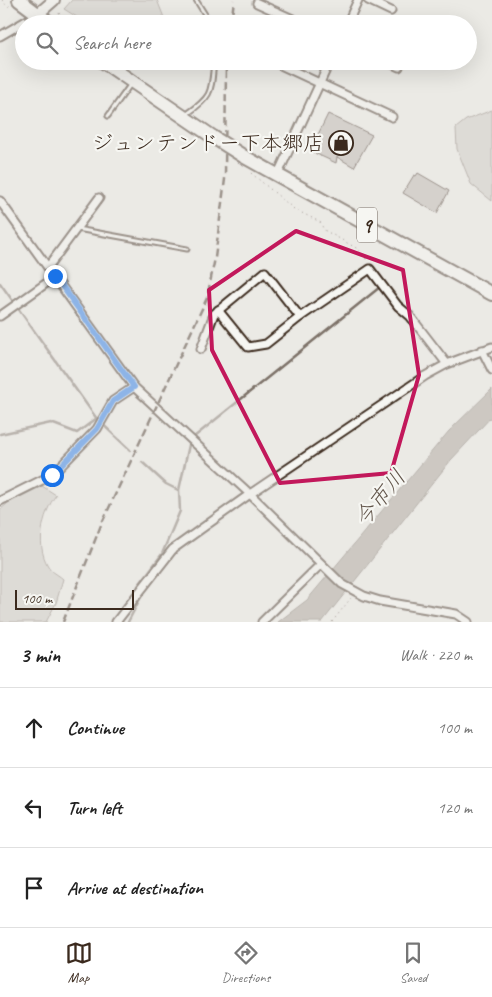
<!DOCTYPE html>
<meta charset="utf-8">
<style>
body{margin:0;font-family:Caveat,"Klee One",sans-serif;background:#f6f6f6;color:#222}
.scale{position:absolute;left:15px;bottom:12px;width:119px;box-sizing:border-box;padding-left:5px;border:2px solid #3b2a1e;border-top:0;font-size:14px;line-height:18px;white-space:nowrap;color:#3b2a1e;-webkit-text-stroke:4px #f6f6f2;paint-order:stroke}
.stop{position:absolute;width:15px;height:15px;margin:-11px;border:4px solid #1a73e8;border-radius:50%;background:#fff}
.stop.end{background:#1a73e8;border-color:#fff;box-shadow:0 1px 5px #0008}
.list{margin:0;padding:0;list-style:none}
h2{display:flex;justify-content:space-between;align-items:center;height:65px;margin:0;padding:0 20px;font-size:21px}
h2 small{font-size:16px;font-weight:400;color:#767676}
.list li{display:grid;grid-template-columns:32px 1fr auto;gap:15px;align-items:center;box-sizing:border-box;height:80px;padding:0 20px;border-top:1px solid #e0e0e0}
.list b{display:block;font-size:19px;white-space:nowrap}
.list em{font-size:16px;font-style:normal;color:#767676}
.icon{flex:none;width:28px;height:28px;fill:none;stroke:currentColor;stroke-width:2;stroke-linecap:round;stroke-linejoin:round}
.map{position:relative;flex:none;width:492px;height:622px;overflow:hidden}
.search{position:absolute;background:#fff;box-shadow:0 5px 20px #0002;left:15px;right:15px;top:15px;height:55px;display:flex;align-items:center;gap:12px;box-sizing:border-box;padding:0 18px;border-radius:28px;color:#767676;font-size:19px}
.sheet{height:305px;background:#fff}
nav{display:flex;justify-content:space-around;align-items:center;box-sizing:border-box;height:70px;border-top:1px solid #e0e0e0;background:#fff;font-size:14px;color:#767676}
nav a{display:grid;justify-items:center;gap:2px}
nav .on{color:#3b2a1e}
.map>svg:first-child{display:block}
.green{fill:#cdcac4;stroke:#847a71}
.water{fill:#a8a198;stroke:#7c7167}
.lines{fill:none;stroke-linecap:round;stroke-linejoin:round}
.stream{stroke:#7c7167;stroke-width:2.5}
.building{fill:#bab4ae;stroke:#3b2a1e}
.lane-casing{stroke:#3b2a1e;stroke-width:7}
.street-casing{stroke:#3b2a1e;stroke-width:11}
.secondary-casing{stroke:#3b2a1e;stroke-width:14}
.highway-casing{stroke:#3b2a1e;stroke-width:16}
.path{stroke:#3b2a1e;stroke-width:1;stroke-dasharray:1 4;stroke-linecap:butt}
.lane{stroke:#f6f6f2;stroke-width:3}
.street{stroke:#f6f6f2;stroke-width:7}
.secondary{stroke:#f6f6f2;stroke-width:10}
.highway{stroke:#f6f6f2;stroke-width:12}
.rail{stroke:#3b2a1e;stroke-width:2.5;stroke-dasharray:8 4;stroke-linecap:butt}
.highway-bridge-casing{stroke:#3b2a1e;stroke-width:16;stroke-linecap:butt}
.highway-bridge{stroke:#f6f6f2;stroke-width:12}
.route{stroke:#1a73e8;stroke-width:6}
.marked{fill:none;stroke:#c2185b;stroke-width:4;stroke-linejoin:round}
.labels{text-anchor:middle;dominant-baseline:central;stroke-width:4.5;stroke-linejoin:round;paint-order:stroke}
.shield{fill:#f6f6f2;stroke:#73675e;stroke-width:1}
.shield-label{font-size:20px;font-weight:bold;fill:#3b2a1e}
.poi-label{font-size:21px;fill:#3b2a1e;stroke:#f6f6f2;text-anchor:end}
.water-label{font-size:22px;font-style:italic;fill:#615449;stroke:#f6f6f2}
</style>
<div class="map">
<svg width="492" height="622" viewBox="0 0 492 622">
<rect width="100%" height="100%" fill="#ebeae5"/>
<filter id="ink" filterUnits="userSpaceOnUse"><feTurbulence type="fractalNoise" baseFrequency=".02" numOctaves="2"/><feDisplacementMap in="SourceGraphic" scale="10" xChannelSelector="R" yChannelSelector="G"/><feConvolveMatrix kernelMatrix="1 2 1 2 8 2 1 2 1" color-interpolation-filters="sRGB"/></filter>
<g filter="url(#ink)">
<g class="green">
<polygon points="72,0 157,0 165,20 158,18 154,24 88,24 64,9"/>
<polygon points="492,110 492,201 471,184 457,149 456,128 466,120"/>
<path d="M42,486L56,495C42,513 34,550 51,570C54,573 60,576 63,579L56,603L46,622H0V510L8,503Z"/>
</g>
<polygon class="water" points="492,389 492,416 451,460 322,622 278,622 307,600 449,431"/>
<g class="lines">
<g class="stream">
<polyline points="0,283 97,419 130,450"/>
<polyline points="0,434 51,423 77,433 97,418"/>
<polyline points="142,462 166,484 178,490"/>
<polyline points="128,622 142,595 138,586 162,554 180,511 179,490 189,445 194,437 380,287"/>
</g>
</g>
<g class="building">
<polygon points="328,114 372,135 354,167 337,157 336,163 310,151"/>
<polygon points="418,173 449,191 437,213 403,193 414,175 416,176"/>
</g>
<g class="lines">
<defs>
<g id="lane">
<polyline points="196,0 211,24"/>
<path d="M187,114C213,96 211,92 214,61"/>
<polyline points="108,116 130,85"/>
<polyline points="77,229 187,249"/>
</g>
<g id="street">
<polyline points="368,0 391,11"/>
<polyline points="257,3 304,24"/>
<polyline points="347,24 358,0"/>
<polyline points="0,36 38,14"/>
<polyline points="272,61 392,117"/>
<polyline points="386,61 399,67"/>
<polyline points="277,176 330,61"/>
<polyline points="0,201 134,387 250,494 342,584 364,596 380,601 456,614 468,622"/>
<polyline points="48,267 99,198"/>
<polyline points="218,310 248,347 266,344 300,317 370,269 398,306 410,316 447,364"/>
<polyline points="0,316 55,277"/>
<polyline points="201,349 214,314 265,272 300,317"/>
<polyline points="482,350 492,370"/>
<polyline points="0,501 52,475 97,429 113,401 134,387"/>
<polyline points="116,622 173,549 250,494 425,376 447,364 492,347"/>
<polyline points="262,622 321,564"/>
</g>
<polyline id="secondary" points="38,14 54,0"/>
<g id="highway">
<polyline points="19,0 51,24"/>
<polyline points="102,61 213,137"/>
<polyline points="243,156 492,294"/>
</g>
</defs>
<use href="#lane" class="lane-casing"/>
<use href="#street" class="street-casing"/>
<use href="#secondary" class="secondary-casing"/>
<use href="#highway" class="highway-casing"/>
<g class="path">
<polyline points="2,0 8,7 10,5"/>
<polyline points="59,13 63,22"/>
<polyline points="251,173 294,209 320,222 324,230 358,249 368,261"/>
<polyline points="332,622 351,598"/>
</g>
<use href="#lane" class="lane"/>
<use href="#street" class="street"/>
<use href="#secondary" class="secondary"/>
<use href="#highway" class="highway"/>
<g class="rail">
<polyline points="231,24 234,0"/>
<polyline points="63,622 101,525 207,298 215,258 225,179 226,61"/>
</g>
<defs>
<polyline id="highway-bridge" points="213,137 243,156"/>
</defs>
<use href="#highway-bridge" class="highway-bridge-casing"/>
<use href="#highway-bridge" class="highway-bridge"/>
</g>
</g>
<g class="lines" filter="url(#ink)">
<polyline class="route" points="52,475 97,429 113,401 134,387 55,276"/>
</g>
<path d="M0 0H492V622H0ZM296,231L403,270L419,375L391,473L280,483L212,350L209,290Z" fill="#ebeae5" fill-opacity=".55" fill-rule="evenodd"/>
<path class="marked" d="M296,231L403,270L419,375L391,473L280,483L212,350L209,290Z"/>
<defs>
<symbol id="shop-ring" viewBox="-11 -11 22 22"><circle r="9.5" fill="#f6f6f2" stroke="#3b2a1e" stroke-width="1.5"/><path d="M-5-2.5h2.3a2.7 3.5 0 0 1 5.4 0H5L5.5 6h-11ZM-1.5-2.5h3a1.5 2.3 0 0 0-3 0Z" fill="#3b2a1e"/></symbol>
</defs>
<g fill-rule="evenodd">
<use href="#shop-ring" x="327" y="129" width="28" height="28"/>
</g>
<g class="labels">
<rect class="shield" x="357" y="207.5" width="20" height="35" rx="4"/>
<g class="shield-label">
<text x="367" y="225">9</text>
</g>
<g class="poi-label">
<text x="324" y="143">ジュンテンドー下本郷店</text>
</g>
<g class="water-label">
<text transform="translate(380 498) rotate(-50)">今市川</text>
</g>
</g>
</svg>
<div class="scale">100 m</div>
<div class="stop" style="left:52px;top:475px"></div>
<div class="stop end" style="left:55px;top:276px"></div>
<div class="search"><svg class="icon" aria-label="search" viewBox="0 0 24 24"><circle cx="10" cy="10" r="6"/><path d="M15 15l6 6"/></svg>Search here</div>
</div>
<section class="sheet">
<h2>3 min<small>Walk · 220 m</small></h2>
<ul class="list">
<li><svg class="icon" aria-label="ahead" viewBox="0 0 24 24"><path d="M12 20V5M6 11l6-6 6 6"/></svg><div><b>Continue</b></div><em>100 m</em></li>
<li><svg class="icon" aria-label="left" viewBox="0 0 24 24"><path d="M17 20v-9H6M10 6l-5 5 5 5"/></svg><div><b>Turn left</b></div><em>120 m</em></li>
<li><svg class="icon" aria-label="arrive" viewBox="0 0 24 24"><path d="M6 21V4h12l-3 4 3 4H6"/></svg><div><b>Arrive at destination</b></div></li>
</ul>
</section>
<nav>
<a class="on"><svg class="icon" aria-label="map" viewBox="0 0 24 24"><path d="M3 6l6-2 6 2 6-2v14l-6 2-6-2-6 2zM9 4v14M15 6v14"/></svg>Map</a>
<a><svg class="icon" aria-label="directions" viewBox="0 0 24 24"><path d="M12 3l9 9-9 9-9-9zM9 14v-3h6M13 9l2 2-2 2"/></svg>Directions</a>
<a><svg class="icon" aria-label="saved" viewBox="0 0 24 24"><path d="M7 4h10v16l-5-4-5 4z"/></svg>Saved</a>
</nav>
